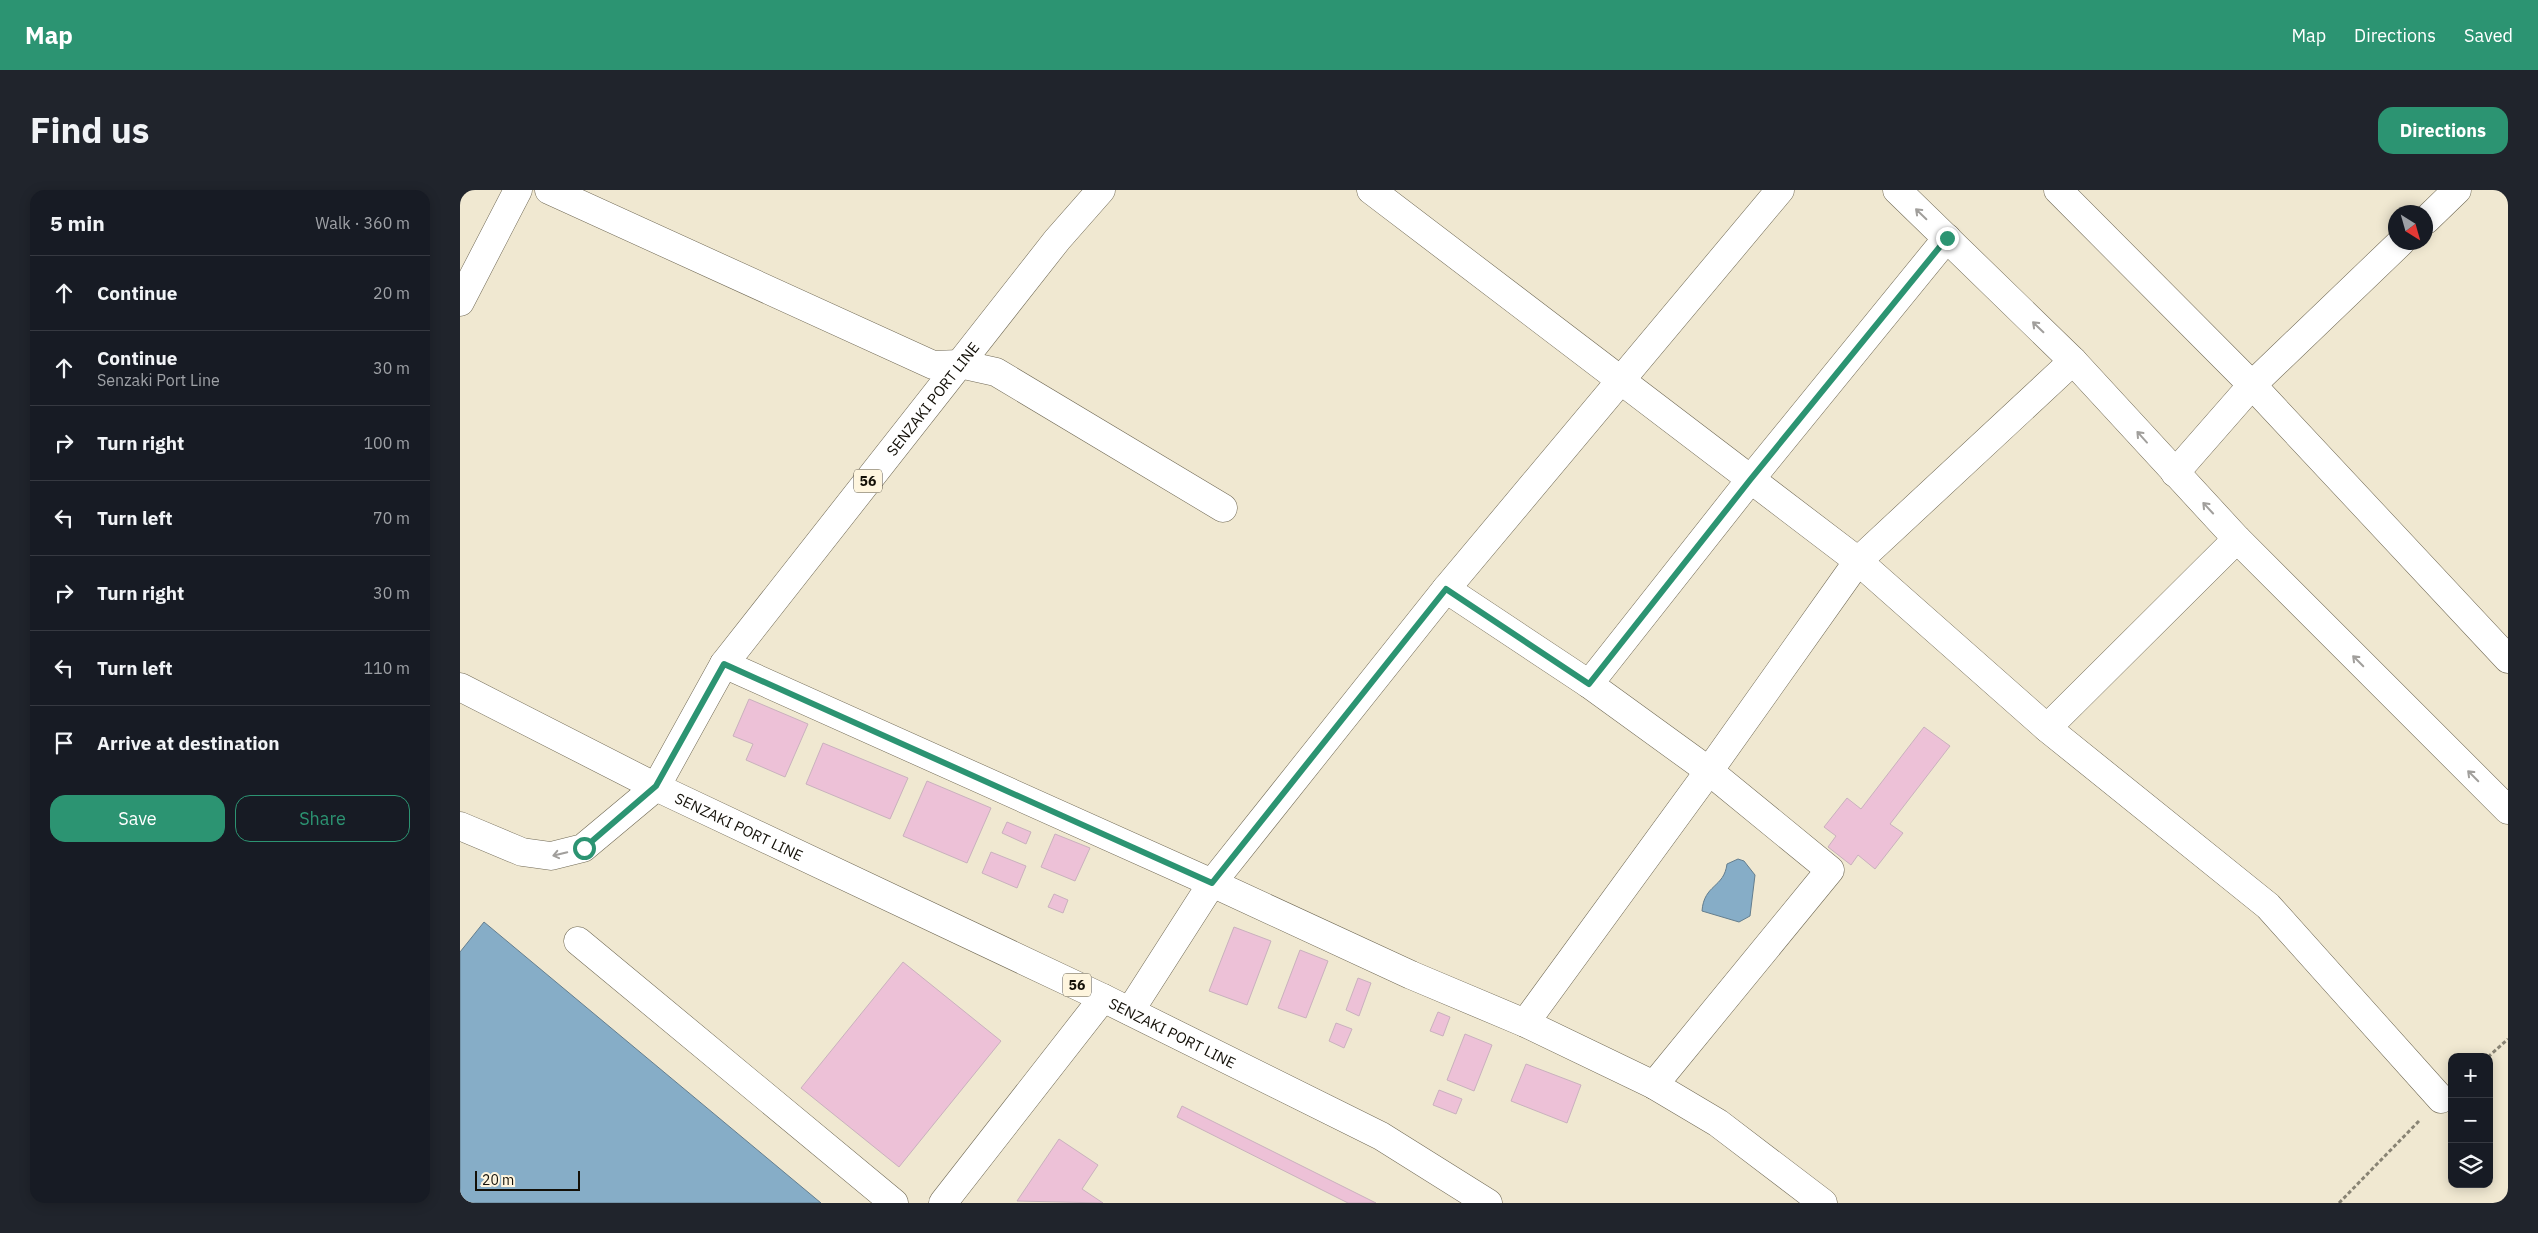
<!DOCTYPE html>
<meta charset="utf-8">
<style>
body{margin:0;font-family:"IBM Plex Sans",sans-serif;background:#20242c;color:#f1f3f6}
.controls{position:absolute;right:15px;bottom:15px;display:grid;overflow:hidden;border-radius:10px;box-shadow:0 2px 12px #0003}
.controls button{width:45px;height:45px;display:grid;place-items:center;padding:0;border:0;border-bottom:1px solid #363941;background:#171b24;color:#f1f3f6;font:25px sans-serif}
.compass{position:absolute;left:1928px;top:15px;width:45px;height:45px;border-radius:50%;background:#171b24;box-shadow:0 2px 12px #0003;rotate:143deg}
.scale{position:absolute;left:15px;bottom:12px;width:105px;box-sizing:border-box;padding-left:5px;border:2px solid #131008;border-top:0;font-size:14px;line-height:18px;white-space:nowrap;color:#131008;-webkit-text-stroke:4px #fef5de;paint-order:stroke}
.stop{position:absolute;width:15px;height:15px;margin:-11px;border:4px solid #2c9472;border-radius:50%;background:#fff}
.stop.end{background:#2c9472;border-color:#fff;box-shadow:0 1px 5px #0008}
.list{margin:0;padding:0;list-style:none}
h2{display:flex;justify-content:space-between;align-items:center;height:65px;margin:0;padding:0 20px;font-size:21px}
h2 small{font-size:16px;font-weight:400;color:#9ea1a6}
.list li{display:grid;grid-template-columns:32px 1fr auto;gap:15px;align-items:center;box-sizing:border-box;height:75px;padding:0 20px;border-top:1px solid #363941}
.list b{display:block;font-size:19px;white-space:nowrap}
.list p{margin:0;font-size:16px;white-space:nowrap;color:#9ea1a6}
.list em{font-size:16px;font-style:normal;color:#9ea1a6}
.actions{display:flex;gap:10px;padding:15px 20px}
.actions a{flex:1;padding:11px 0;border:1px solid #2c9472;border-radius:15px;text-align:center;font-size:18px;color:#2c9472}
.actions .main{background:#2c9472;color:#fff}
.icon{flex:none;width:28px;height:28px;fill:none;stroke:currentColor;stroke-width:2;stroke-linecap:round;stroke-linejoin:round}
.map{position:relative;flex:none;width:2048px;height:1013px;overflow:hidden;border-radius:15px}
header{display:flex;align-items:center;gap:30px;box-sizing:border-box;height:70px;padding:0 25px;background:#2c9472;color:#fff}
header strong{font-size:24px}
nav{display:flex;gap:28px;margin-inline-start:auto;font-size:18px}
.intro{display:flex;align-items:center;justify-content:space-between;box-sizing:border-box;height:120px;padding:0 30px}
h1{margin:0;font-size:35px}
.button{padding:12px 22px;border-radius:15px;background:#2c9472;color:#fff;font-size:18px;font-weight:700}
main{display:flex;gap:30px;padding:0 30px}
aside{flex:1;background:#171b24;border-radius:15px;box-shadow:0 2px 12px #0003}
.map>svg:first-child{display:block}
.water{fill:#86adc7;stroke:#647e8e}
.building{fill:#edc1d7;stroke:#c9b1bd}
.lines{fill:none;stroke-linecap:round;stroke-linejoin:round}
.minor-casing{stroke:#706955;stroke-width:29}
.major-casing{stroke:#706955;stroke-width:29}
.path{stroke:#898474;stroke-width:3;stroke-dasharray:4 2.5;stroke-linecap:butt}
.minor{stroke:#fff;stroke-width:28}
.major{stroke:#fff;stroke-width:28}
.oneway{stroke:#a19f9c}
.route{stroke:#2c9472;stroke-width:6}
.labels{text-anchor:middle;dominant-baseline:central;stroke-width:4;stroke-linejoin:round;paint-order:stroke}
.shield{fill:#fef5de;stroke:#5a5548;stroke-width:1}
.shield-label{font-size:14px;font-weight:bold;fill:#131008}
.street-label{font-size:15px;fill:#131008;stroke:#fef5de}
</style>
<header>
<strong>Map</strong>
<nav><a>Map</a><a>Directions</a><a>Saved</a></nav>
</header>
<div class="intro"><h1>Find us</h1><a class="button">Directions</a></div>
<main>
<aside>
<h2>5 min<small>Walk · 360 m</small></h2>
<ul class="list">
<li><svg class="icon" aria-label="ahead" viewBox="0 0 24 24"><path d="M12 20V5M6 11l6-6 6 6"/></svg><div><b>Continue</b></div><em>20 m</em></li>
<li><svg class="icon" aria-label="ahead" viewBox="0 0 24 24"><path d="M12 20V5M6 11l6-6 6 6"/></svg><div><b>Continue</b><p>Senzaki Port Line</p></div><em>30 m</em></li>
<li><svg class="icon" aria-label="right" viewBox="0 0 24 24"><path d="M7 20v-9h11M14 6l5 5-5 5"/></svg><div><b>Turn right</b></div><em>100 m</em></li>
<li><svg class="icon" aria-label="left" viewBox="0 0 24 24"><path d="M17 20v-9H6M10 6l-5 5 5 5"/></svg><div><b>Turn left</b></div><em>70 m</em></li>
<li><svg class="icon" aria-label="right" viewBox="0 0 24 24"><path d="M7 20v-9h11M14 6l5 5-5 5"/></svg><div><b>Turn right</b></div><em>30 m</em></li>
<li><svg class="icon" aria-label="left" viewBox="0 0 24 24"><path d="M17 20v-9H6M10 6l-5 5 5 5"/></svg><div><b>Turn left</b></div><em>110 m</em></li>
<li><svg class="icon" aria-label="arrive" viewBox="0 0 24 24"><path d="M6 21V4h12l-3 4 3 4H6"/></svg><div><b>Arrive at destination</b></div></li>
</ul>
<div class="actions"><a class="main">Save</a><a>Share</a></div>
</aside>
<div class="map">
<svg width="2048" height="1013" viewBox="0 0 2048 1013">
<rect width="100%" height="100%" fill="#f0e8d1"/>
<g class="water">
<path d="M1278,669L1284,671L1295,685L1290,726L1279,732L1242,721C1244,694 1264,698 1267,674Z"/>
<polygon points="24,732 361,1013 0,1013 0,762"/>
</g>
<g class="building">
<polygon points="289,509 348,534 325,587 286,570 293,554 273,546"/>
<polygon points="1464,537 1490,556 1430,634 1443,643 1415,679 1398,665 1391,675 1368,657 1376,646 1364,637 1387,608 1401,619"/>
<polygon points="363,553 448,588 430,629 346,594"/>
<polygon points="467,591 531,618 507,673 443,646"/>
<polygon points="547,632 571,642 566,654 542,643"/>
<polygon points="595,644 630,658 615,691 581,677"/>
<polygon points="531,662 566,676 557,698 522,683"/>
<polygon points="594,704 608,710 603,723 588,717"/>
<polygon points="774,737 811,751 787,815 749,801"/>
<polygon points="840,760 868,771 846,828 818,818"/>
<polygon points="443,772 541,851 439,977 341,898"/>
<polygon points="898,788 911,793 899,826 886,820"/>
<polygon points="978,822 990,827 983,846 970,841"/>
<polygon points="876,833 892,839 884,858 869,851"/>
<polygon points="1005,844 1032,855 1014,901 987,890"/>
<polygon points="1066,874 1121,895 1107,933 1051,911"/>
<polygon points="979,900 1002,909 996,924 973,915"/>
<polygon points="722,916 916,1013 888,1013 717,927"/>
<polygon points="599,949 638,975 622,999 643,1013 557,1011"/>
</g>
<g class="lines">
<defs>
<g id="minor">
<polyline points="89,0 473,175 500,174 536,182 763,318"/>
<polyline points="911,0 1398,371 1587,538 1808,716 1981,909"/>
<polyline points="1437,0 1613,171 1777,349 2048,620"/>
<polyline points="1598,0 1792,195 2048,469"/>
<polyline points="1966,30 1997,0"/>
<polyline points="0,112 58,0"/>
<polyline points="1715,283 1792,195 1941,52"/>
<polyline points="986,399 1129,494 1249,581 1370,680 1194,895"/>
<polyline points="264,474 752,693 951,785 1065,833 1194,895 1258,933 1363,1013"/>
<polyline points="1129,494 1290,290 1487,48"/>
<polyline points="1587,538 1777,349"/>
<polyline points="0,636 62,662 91,666 123,658 196,597"/>
<polyline points="118,751 434,1013"/>
<polyline points="670,821 752,693 986,399 1320,0"/>
<polyline points="1065,833 1249,581 1398,371 1613,171"/>
<polyline points="483,1013 643,808"/>
</g>
<g id="major">
<path id="s1" d="M0,497L196,597L643,808L921,946L1028,1013"/>
<path id="s2" d="M196,597L264,474L597,50L641,0"/>
</g>
</defs>
<use href="#minor" class="minor-casing"/>
<use href="#major" class="major-casing"/>
<g class="path">
<polyline points="2028,867 2048,849"/>
<polyline points="1879,1013 1959,931"/>
</g>
<use href="#minor" class="minor"/>
<use href="#major" class="major"/>
</g>
<defs><path id="oneway-shaft" d="M-6 0H5M1.5-3L5.5 0L1.5 3" fill="none" stroke-width="1.6" stroke-linecap="round" stroke-linejoin="round" transform="scale(1.25)"/></defs>
<g class="oneway">
<use href="#oneway-shaft" transform="translate(1461 24) rotate(-136)"/>
<use href="#oneway-shaft" transform="translate(1578 137) rotate(-136)"/>
<use href="#oneway-shaft" transform="translate(1682 247) rotate(-132)"/>
<use href="#oneway-shaft" transform="translate(1748 318) rotate(-133)"/>
<use href="#oneway-shaft" transform="translate(1898 471) rotate(-135)"/>
<use href="#oneway-shaft" transform="translate(2013 586) rotate(-135)"/>
<use href="#oneway-shaft" transform="translate(100 664) rotate(166)"/>
</g>
<g class="lines">
<polyline class="route" points="124,658 196,596 264,474 752,693 986,399 1129,494 1290,290 1487,48"/>
</g>
<g class="labels">
<g class="shield">
<rect x="394" y="279.5" width="28" height="23" rx="4"/>
<rect x="603" y="783.5" width="28" height="23" rx="4"/>
</g>
<g class="shield-label">
<text x="408" y="291">56</text>
<text x="617" y="795">56</text>
</g>
<g class="street-label">
<text stroke="none"><textPath href="#s2" startOffset="478">SENZAKI PORT LINE</textPath></text>
<text stroke="none"><textPath href="#s1" startOffset="312">SENZAKI PORT LINE</textPath></text>
<text stroke="none"><textPath href="#s1" startOffset="792">SENZAKI PORT LINE</textPath></text>
</g>
</g>
</svg>
<div class="controls">
<button>+</button>
<button>−</button>
<button><svg class="icon" aria-label="layers" viewBox="0 0 24 24"><path d="M12 4l9 5-9 5-9-5zM3 14l9 5 9-5"/></svg></button>
</div>
<svg class="compass" viewBox="-18 -18 36 36"><path d="M0-13l5 13h-10z" fill="#e53935"/><path d="M0 13l5-13h-10z" fill="#9ea1a6"/></svg>
<div class="scale">20 m</div>
<div class="stop" style="left:124px;top:658px"></div>
<div class="stop end" style="left:1487px;top:48px"></div>
</div>
</main>
